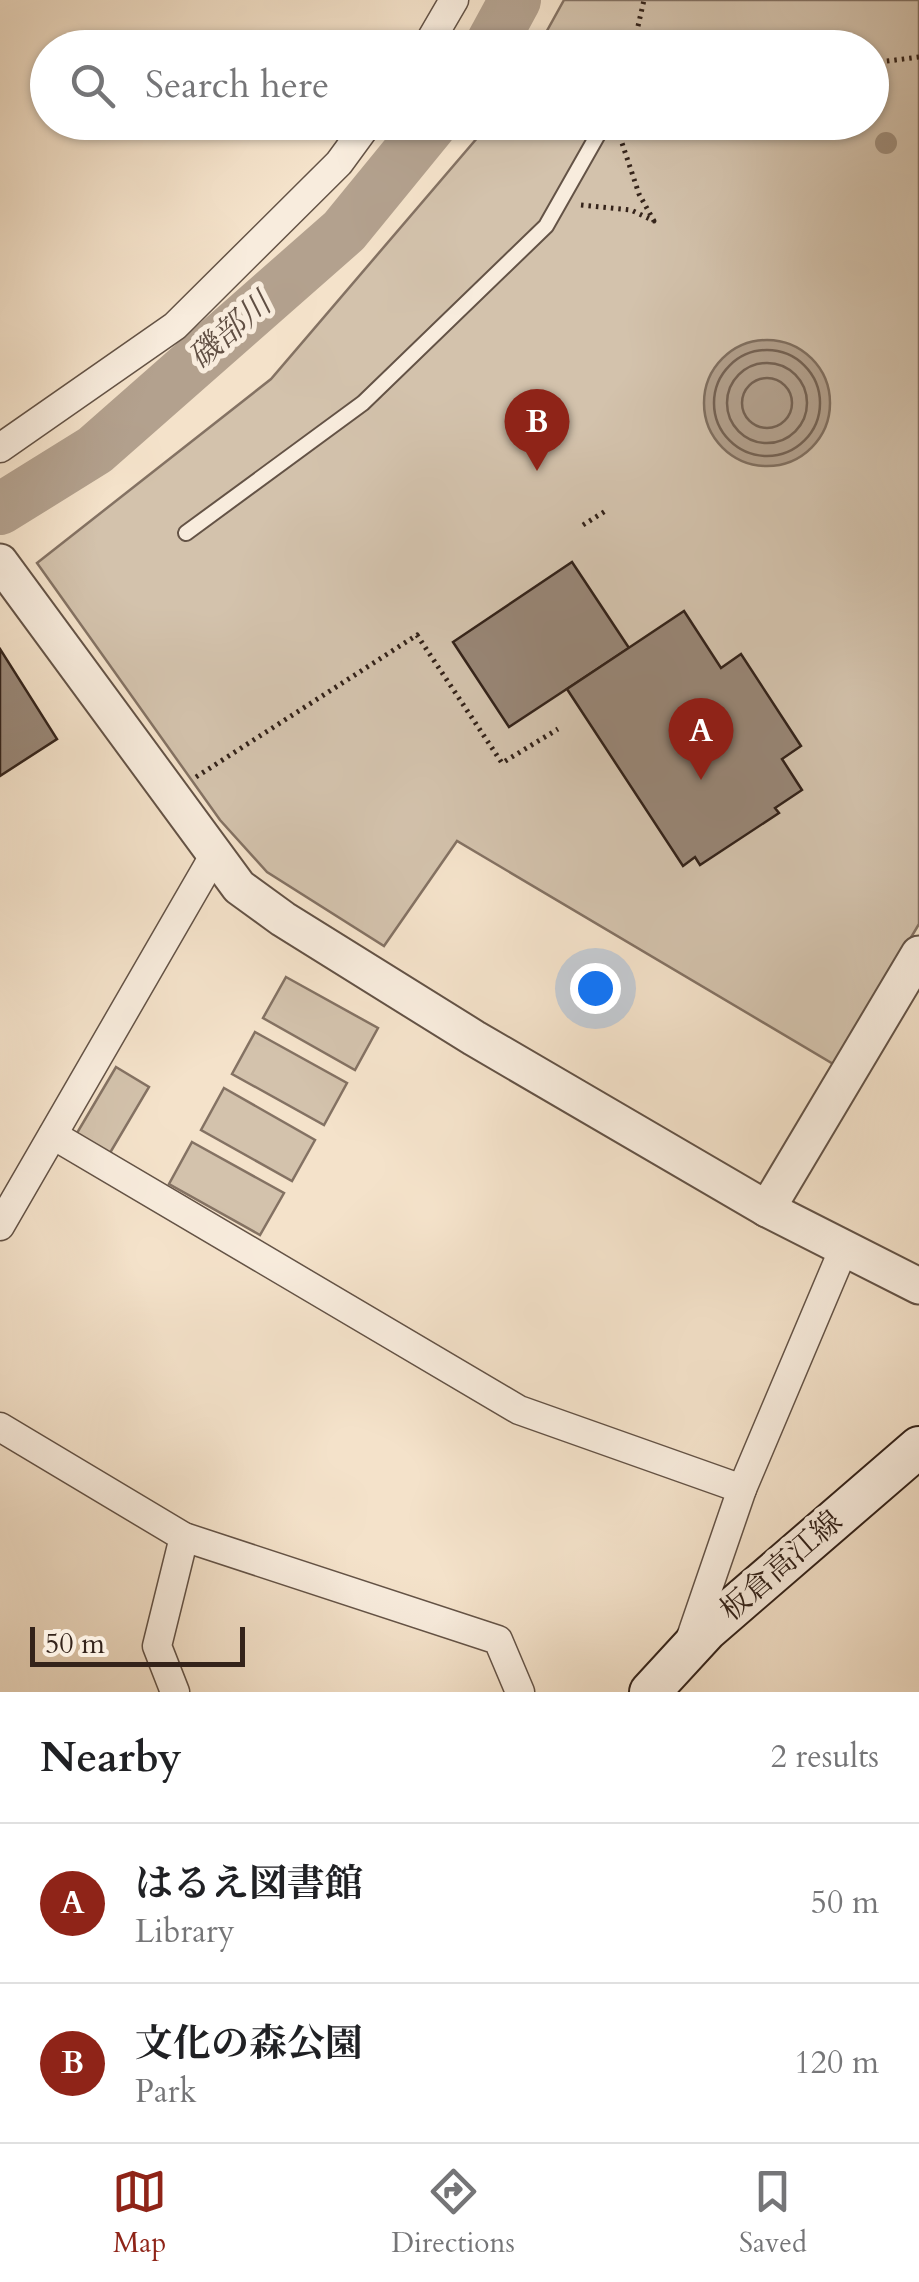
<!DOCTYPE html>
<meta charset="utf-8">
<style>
body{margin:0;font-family:Cardo,"Noto Serif JP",serif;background:#f6f6f6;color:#202124}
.scale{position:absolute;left:30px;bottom:25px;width:215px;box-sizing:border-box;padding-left:10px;border:5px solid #34231a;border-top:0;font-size:28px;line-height:35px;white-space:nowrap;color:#34231a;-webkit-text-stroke:8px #f8ecdd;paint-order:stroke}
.you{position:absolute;left:595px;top:988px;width:35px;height:35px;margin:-25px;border:8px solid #fff;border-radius:50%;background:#1a73e8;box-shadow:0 0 0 15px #1a73e833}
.badge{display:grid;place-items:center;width:65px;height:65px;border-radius:50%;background:#8f2418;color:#fff;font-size:32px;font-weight:700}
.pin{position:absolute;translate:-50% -82px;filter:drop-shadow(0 2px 5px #0008)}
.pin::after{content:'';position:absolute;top:52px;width:35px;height:30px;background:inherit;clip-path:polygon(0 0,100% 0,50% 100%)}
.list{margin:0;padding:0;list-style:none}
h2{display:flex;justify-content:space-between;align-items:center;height:130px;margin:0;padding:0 40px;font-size:42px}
h2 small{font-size:32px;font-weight:400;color:#757577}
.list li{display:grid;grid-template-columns:65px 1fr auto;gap:30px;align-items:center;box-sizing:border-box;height:160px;padding:0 40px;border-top:2px solid #e0e0e0}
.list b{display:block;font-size:38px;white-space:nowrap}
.list p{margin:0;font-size:32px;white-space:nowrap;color:#757577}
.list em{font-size:32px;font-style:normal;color:#757577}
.icon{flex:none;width:55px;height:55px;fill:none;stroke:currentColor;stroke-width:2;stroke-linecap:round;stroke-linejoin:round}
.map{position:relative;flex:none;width:919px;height:1692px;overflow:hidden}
.search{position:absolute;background:#fff;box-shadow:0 2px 8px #0004;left:30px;right:30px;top:30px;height:110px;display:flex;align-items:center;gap:25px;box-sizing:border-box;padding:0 35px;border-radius:55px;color:#757577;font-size:38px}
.sheet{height:450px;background:#fff}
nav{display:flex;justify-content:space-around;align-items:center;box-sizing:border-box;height:140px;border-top:2px solid #e0e0e0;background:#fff;font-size:28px;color:#757577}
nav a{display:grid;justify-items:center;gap:5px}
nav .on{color:#8f2418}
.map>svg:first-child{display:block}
.green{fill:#d3c2ac;stroke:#847263;stroke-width:2.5}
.water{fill:#b3a18e;stroke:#806f60;stroke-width:2.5}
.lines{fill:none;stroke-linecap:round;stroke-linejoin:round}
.shore{stroke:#746254;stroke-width:2.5}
.river{stroke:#b3a18e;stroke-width:52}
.building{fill:#988676;stroke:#34231a;stroke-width:2.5}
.service-casing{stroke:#645346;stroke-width:18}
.minor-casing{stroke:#645346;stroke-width:31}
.tertiary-casing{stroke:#645346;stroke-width:39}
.secondary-casing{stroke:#34231a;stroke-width:44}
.path{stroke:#34231a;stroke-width:5;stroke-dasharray:2.5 5;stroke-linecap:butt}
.service{stroke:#f8ecdd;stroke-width:14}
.minor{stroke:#f8ecdd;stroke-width:28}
.tertiary{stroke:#f8ecdd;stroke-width:35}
.secondary{stroke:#f8ecdd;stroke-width:40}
.tree{fill:#a08f7d}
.labels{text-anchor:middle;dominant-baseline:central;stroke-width:10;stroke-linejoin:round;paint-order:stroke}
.street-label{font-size:30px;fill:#34231a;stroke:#f8ecdd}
.water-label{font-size:32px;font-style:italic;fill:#604f43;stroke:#f8ecdd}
</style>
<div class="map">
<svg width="919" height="1692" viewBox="0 0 919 1692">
<rect width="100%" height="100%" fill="#f4e2ca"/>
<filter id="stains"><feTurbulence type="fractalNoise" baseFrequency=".002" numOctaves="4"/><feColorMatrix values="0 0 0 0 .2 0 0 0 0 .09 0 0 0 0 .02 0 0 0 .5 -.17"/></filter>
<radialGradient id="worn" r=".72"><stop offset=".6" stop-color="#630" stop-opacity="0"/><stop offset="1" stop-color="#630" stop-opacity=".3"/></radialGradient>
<g class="green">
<polygon points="564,0 919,0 919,924 835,1065 457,841 384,946 267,872 220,820 37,563 271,379 490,123 872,122 872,48 538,47"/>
<polygon points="286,977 378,1028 355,1070 263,1018"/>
<polygon points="255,1032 347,1083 324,1125 232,1074"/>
<polygon points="116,1067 149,1087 107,1158 74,1138"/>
<polygon points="224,1088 315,1140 292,1181 201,1130"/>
<polygon points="192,1142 284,1193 260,1235 169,1184"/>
</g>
<circle class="water" cx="767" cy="403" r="63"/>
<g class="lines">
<g class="shore">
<circle cx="767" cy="403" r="53"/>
<circle cx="767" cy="403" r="40"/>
<circle cx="767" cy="403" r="25"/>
</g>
<g class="river">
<polyline points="489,48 515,0"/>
<polyline points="0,509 95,450 344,231 433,122"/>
</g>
</g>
<g class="building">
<polygon points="572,562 629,648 509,727 453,642"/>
<polygon points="684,611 721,668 741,654 801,746 782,759 802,790 775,808 779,813 700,865 695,857 683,866 567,689"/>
<polygon points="0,649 57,739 0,776"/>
</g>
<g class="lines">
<defs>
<polyline id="service" points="186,533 363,403 546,226 605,122"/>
<g id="minor">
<polyline points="426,48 454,0"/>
<polyline points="0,448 175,326 339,163 369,122"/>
<polyline points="53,1135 519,1410 742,1489"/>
<polyline points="0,1226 215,854"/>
<polyline points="0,1427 184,1537 498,1640 520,1692"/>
<polyline points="689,1643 742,1489 844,1248"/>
<polyline points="175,1692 157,1646 184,1537"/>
</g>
<g id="tertiary">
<polyline points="0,562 239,887 283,919 474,1038 767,1209 919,1286"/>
<polyline points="767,1209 919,954"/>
</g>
<polyline id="secondary" points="650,1692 707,1630 919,1447"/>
</defs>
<use href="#service" class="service-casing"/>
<use href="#minor" class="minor-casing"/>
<use href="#tertiary" class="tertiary-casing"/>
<use href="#secondary" class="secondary-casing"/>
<g class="path">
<polyline points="633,48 644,0"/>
<polyline points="872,63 919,57"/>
<polyline points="581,205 631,210 654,221 639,194 621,140"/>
<polyline points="583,525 607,510"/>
<polyline points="196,777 417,635 502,763 558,729"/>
</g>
<use href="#service" class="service"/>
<use href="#minor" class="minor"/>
<use href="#tertiary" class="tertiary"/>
<use href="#secondary" class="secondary"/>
</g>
<circle class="tree" cx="886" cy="143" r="11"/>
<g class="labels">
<g class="street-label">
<text transform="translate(781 1566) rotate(-41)">板倉高江線</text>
</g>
<g class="water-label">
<text transform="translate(230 331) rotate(-41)">磯部川</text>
</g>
</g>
<rect width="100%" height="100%" filter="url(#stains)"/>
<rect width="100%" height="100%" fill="url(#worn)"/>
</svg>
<div class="scale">50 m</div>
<div class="you"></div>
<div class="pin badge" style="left:701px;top:780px">A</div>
<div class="pin badge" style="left:537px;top:471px">B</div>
<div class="search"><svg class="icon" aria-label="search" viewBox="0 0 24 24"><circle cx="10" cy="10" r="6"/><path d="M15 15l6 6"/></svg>Search here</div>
</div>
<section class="sheet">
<h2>Nearby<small>2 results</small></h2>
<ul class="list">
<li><span class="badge">A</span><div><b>はるえ図書館</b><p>Library</p></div><em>50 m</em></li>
<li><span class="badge">B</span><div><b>文化の森公園</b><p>Park</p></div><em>120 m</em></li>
</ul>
</section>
<nav>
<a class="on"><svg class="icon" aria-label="map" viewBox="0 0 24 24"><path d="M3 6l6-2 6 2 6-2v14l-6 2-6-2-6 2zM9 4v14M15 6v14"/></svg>Map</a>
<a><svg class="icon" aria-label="directions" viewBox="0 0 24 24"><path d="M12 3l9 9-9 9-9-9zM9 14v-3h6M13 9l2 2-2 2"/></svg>Directions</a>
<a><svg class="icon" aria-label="saved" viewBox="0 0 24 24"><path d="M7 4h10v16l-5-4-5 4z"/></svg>Saved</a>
</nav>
